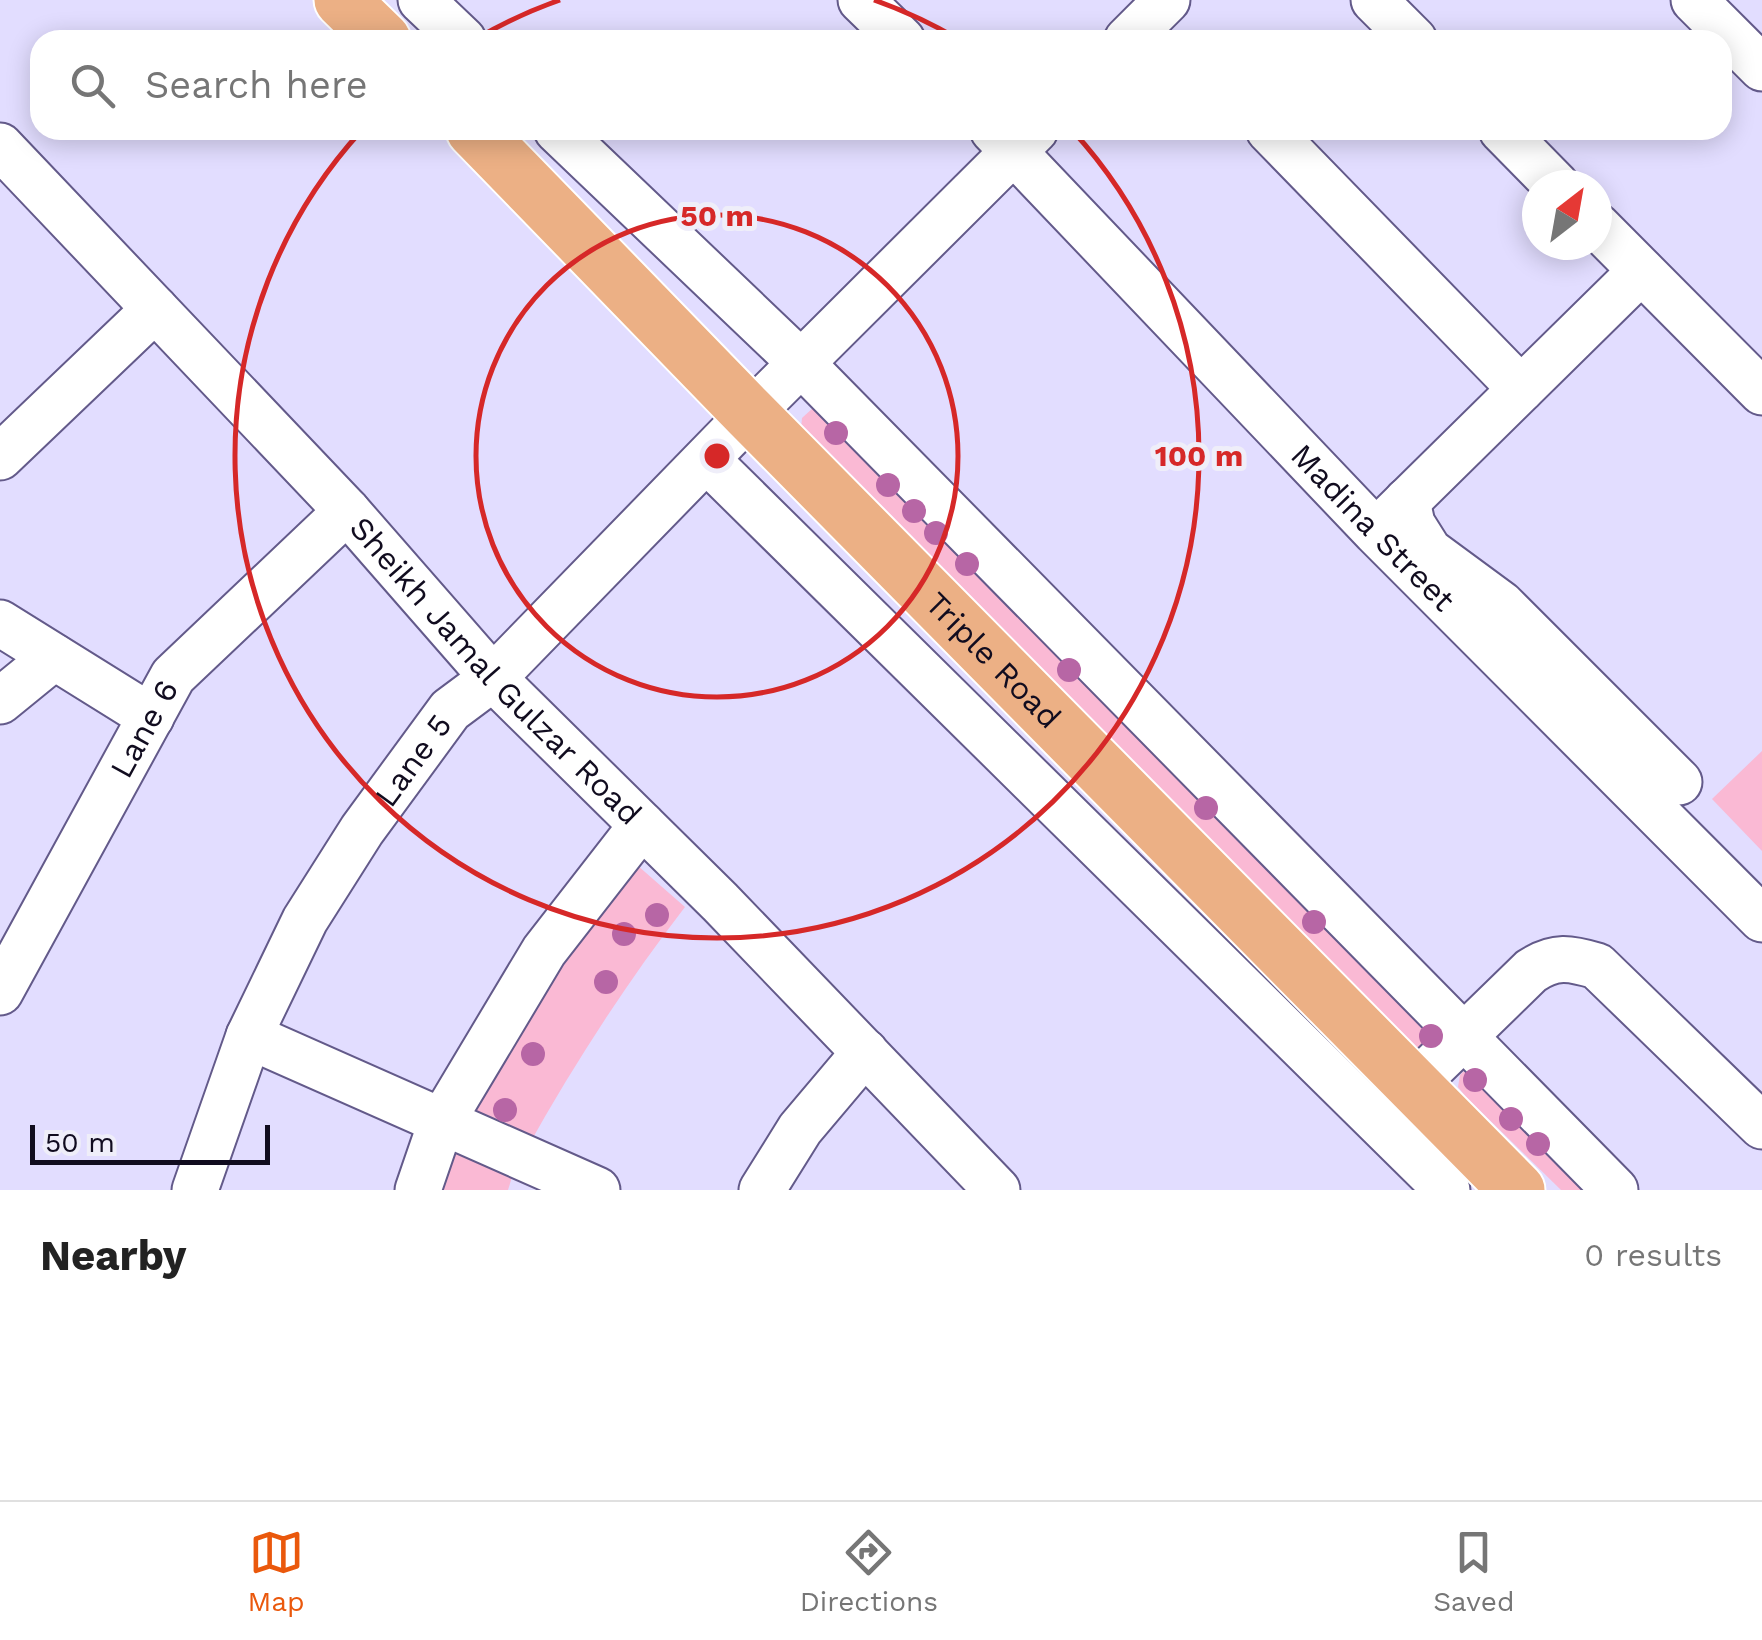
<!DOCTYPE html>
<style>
body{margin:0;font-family:"Work Sans",sans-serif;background:#f6f6f6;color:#222}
.compass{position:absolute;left:1522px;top:170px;width:90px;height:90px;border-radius:50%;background:#fff;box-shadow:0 5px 25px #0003;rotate:31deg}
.scale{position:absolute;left:30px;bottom:25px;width:240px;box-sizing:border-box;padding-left:10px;border:5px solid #110c1f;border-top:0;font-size:28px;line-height:35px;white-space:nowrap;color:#110c1f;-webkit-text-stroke:8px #efeef9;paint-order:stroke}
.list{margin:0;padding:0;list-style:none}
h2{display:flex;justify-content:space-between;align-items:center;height:130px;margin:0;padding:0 40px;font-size:42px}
h2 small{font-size:32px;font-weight:400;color:#767676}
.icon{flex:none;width:55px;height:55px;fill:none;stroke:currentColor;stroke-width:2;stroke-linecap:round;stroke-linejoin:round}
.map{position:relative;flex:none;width:1762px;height:1190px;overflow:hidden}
.search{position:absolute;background:#fff;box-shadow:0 5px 25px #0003;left:30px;right:30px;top:30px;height:110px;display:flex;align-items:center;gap:25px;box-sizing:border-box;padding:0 35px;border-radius:30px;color:#767676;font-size:38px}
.sheet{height:310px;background:#fff}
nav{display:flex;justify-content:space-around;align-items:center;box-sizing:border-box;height:140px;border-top:2px solid #e0e0e0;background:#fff;font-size:28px;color:#767676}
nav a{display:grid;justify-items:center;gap:5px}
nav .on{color:#ea580c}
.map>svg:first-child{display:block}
.green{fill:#fab9d4}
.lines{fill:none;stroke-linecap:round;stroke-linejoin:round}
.minor-casing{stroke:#635a8a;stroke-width:49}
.major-casing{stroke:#fff;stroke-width:59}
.minor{stroke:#fff;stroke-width:45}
.major{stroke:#ecb085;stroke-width:55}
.tree{fill:#b766a5}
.ring{fill:none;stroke:#d62828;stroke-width:5}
.labels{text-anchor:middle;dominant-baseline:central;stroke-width:10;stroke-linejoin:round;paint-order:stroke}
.street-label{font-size:32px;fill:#110c1f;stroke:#efeef9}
.centre{fill:#d62828;stroke:#efeef9;stroke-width:5}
.ring-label{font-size:30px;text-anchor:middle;font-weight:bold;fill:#d62828;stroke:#efeef9;stroke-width:10;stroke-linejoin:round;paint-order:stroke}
</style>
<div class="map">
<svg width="1762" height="1190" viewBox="0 0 1762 1190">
<rect width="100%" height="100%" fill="#e2ddff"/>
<g class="green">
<polygon points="814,407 1446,1028 1422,1054 801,428 802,418"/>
<polygon points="1762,751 1762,851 1712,799"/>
<path d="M629,858L685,907C625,985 574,1064 526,1150L454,1119Z"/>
<polygon points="1465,1070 1600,1190 1561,1190 1465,1096 1458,1087 1460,1075"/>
<polygon points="451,1136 516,1164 508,1190 428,1190"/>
</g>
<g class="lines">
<defs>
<g id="minor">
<polyline points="421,0 463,40"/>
<polyline points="861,0 902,40"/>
<polyline points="1374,0 1414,40"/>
<polyline points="1694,0 1762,68"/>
<polyline points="1127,40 1167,0"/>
<polyline points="557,130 801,363 1615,1190"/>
<path id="s1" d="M993,130L1376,532L1762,919"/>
<polyline points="1269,130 1521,389"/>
<polyline points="1502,130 1556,185"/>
<path id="s2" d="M0,146L347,511L493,678L720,902L997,1190"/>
<polyline points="1597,226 1762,392"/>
<polyline points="0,457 155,309"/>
<polyline points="707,460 1447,1190"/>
<polyline points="1407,501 1412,524 1429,551 1501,604 1679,782"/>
<polyline points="1388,520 1641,271"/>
<polyline points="0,623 151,717"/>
<polyline points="0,701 54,657"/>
<path id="s3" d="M0,992L173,676L347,511"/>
<polyline points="249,1036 597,1190"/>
<path d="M1414,1085L1531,971C1555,955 1570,958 1597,966L1762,1126"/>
<path id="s4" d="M195,1190L249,1036L305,920L362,830L450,710L493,678L750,414L1035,130"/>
<polyline points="418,1190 441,1123 544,951 642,825"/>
<polyline points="762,1190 800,1129 865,1052"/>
</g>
<g id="major">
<polyline points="342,0 383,40"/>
<path id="s5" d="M474,130L750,414L1517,1190"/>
</g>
</defs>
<use href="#minor" class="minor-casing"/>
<use href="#major" class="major-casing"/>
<use href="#minor" class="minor"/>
<use href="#major" class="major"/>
</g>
<g class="tree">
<circle cx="836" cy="433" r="12"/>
<circle cx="888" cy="485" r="12"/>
<circle cx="914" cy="511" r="12"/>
<circle cx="936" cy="533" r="12"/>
<circle cx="967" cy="564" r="12"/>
<circle cx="1069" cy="670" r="12"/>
<circle cx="1206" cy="808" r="12"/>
<circle cx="657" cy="915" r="12"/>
<circle cx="1314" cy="922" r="12"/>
<circle cx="624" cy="934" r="12"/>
<circle cx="606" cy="982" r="12"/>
<circle cx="1431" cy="1036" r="12"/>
<circle cx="533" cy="1054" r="12"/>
<circle cx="1475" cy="1080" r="12"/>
<circle cx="505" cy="1110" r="12"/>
<circle cx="1511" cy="1119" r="12"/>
<circle cx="1538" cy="1144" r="12"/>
</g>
<g class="ring">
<circle cx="717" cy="456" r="241"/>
<path d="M476 39A482 482 0 0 1 560 0M874 0A482 482 0 0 1 958 39M1072 130A482 482 0 1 1 362 130"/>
</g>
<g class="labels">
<g class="street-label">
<text stroke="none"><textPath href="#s1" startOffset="550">Madina Street</textPath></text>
<text stroke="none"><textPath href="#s5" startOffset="742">Triple Road</textPath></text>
<text stroke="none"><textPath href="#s2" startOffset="722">Sheikh Jamal Gulzar Road</textPath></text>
<text stroke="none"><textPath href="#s3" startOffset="300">Lane 6</textPath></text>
<text stroke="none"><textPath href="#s4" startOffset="485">Lane 5</textPath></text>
</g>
</g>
<circle cx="717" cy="456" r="15" class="centre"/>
<g class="ring-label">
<text x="717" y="226">50 m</text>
<text x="1199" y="466">100 m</text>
</g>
</svg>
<svg class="compass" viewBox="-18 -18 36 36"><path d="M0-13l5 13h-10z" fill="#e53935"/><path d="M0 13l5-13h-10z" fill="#767676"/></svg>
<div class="scale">50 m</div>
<div class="search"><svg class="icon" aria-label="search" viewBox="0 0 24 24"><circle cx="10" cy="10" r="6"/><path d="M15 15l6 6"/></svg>Search here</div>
</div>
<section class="sheet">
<h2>Nearby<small>0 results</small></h2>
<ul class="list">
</ul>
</section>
<nav>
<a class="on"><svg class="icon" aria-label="map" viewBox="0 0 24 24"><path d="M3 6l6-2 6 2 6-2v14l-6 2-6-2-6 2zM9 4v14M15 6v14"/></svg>Map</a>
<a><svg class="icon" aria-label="directions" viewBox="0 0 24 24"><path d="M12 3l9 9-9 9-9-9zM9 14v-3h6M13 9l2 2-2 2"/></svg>Directions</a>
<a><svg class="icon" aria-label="saved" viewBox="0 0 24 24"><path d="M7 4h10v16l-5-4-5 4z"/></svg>Saved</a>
</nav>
